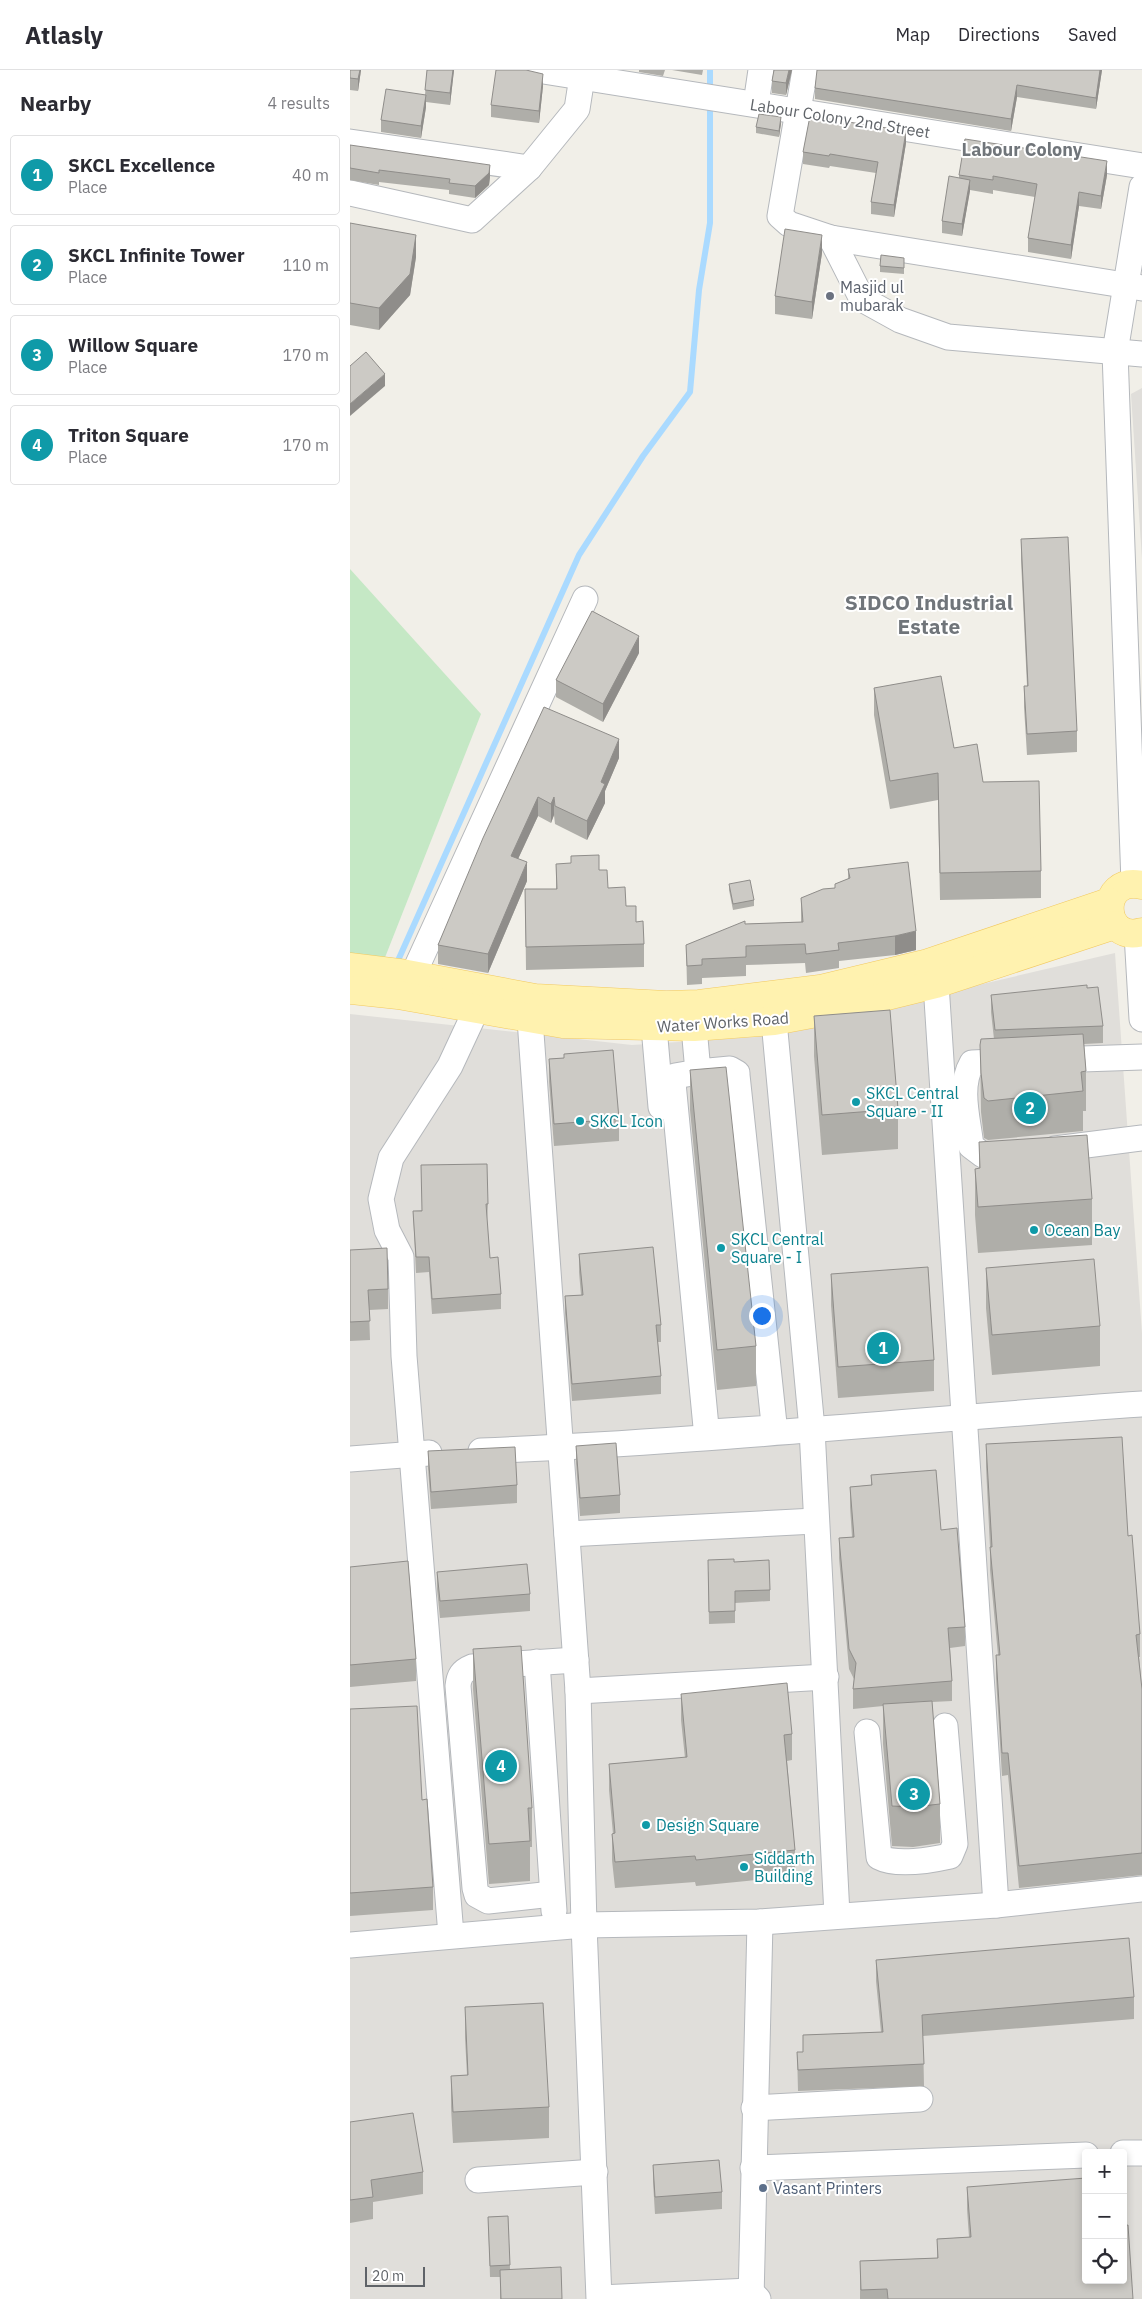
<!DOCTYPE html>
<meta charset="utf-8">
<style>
body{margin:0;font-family:"IBM Plex Sans",sans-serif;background:#f7f7f7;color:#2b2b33}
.controls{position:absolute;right:15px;bottom:15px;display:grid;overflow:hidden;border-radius:5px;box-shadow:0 2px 8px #0003}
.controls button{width:45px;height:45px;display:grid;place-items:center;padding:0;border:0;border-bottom:1px solid #e1e1e2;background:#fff;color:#2b2b33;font:25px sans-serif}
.scale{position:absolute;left:15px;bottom:12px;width:60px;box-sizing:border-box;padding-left:5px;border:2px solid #5f6368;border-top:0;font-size:14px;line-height:18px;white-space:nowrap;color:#5f6368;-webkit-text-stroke:4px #fff;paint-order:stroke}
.you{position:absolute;left:411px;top:1245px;width:18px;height:18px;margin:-12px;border:4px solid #fff;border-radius:50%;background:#1a73e8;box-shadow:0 0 0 8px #1a73e833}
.badge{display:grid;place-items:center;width:32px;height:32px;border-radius:50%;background:#ea4335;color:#fff;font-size:16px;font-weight:700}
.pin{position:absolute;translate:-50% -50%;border:2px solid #fff;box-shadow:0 1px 5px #0006}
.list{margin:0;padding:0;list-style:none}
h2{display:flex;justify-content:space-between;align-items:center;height:65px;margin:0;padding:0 20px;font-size:21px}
h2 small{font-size:16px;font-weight:400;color:#7c7c81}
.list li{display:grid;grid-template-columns:32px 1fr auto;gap:15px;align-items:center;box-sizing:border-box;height:80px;margin:0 10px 10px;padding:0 10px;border:1px solid #e1e1e2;border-radius:5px}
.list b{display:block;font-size:19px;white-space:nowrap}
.list p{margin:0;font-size:16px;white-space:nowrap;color:#7c7c81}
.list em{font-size:16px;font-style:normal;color:#7c7c81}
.icon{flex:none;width:28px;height:28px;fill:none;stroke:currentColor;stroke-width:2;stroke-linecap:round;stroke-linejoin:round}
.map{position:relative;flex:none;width:792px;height:2229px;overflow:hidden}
header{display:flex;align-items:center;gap:30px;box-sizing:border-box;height:70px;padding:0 25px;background:#fff;border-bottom:1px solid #e1e1e2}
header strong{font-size:24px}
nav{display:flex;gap:28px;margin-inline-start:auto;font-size:18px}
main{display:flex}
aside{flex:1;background:#fff}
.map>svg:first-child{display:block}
.industrial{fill:#e0deda;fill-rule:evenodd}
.green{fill:#c5e8c5}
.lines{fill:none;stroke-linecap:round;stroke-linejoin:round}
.stream{stroke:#aadaff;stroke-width:6}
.minor-casing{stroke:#b5b8bc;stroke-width:27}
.major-casing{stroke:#f2c960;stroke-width:29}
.minor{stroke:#fff;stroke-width:25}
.major{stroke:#fff2af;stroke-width:28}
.wall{fill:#afaea9}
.shaded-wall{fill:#8f8d8a}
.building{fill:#cccac5;stroke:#8f8d8a}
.worship-dot{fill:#6b7280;stroke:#fff;stroke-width:2}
.culture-dot{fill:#0f9aa8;stroke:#fff;stroke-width:2}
.service-dot{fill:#5c6f8a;stroke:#fff;stroke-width:2}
.labels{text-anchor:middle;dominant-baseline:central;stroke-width:4;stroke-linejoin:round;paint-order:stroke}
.street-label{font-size:16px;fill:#5f6368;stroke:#fff}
.worship-label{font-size:16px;fill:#5b616d;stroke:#fff;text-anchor:start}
.culture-label{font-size:16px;fill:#0d838f;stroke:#fff;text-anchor:start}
.service-label{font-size:16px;fill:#4e5e75;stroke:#fff;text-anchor:start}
.neighbourhood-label{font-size:18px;font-weight:bold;fill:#70757a;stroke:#fff}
.district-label{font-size:21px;font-weight:bold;fill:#70757a;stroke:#fff}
</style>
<header>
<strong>Atlasly</strong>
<nav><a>Map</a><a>Directions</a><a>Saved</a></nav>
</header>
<main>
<aside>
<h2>Nearby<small>4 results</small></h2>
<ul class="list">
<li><span class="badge" style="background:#0f9aa8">1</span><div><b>SKCL Excellence</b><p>Place</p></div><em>40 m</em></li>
<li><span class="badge" style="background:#0f9aa8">2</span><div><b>SKCL Infinite Tower</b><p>Place</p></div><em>110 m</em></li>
<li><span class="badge" style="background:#0f9aa8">3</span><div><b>Willow Square</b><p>Place</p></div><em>170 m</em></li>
<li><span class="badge" style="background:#0f9aa8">4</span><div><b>Triton Square</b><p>Place</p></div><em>170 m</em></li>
</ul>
</aside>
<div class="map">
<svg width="792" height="2229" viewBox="0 0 792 2229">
<rect width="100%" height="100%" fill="#f1efe8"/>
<g class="industrial">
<polygon points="792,318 792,489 781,324"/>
<path d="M765,883L792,1263V2229H0V944L282,975L405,967ZM736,2083H773V2210H736Z"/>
</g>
<polygon class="green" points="0,499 131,644 34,890 0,886"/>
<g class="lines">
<g class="stream">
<polyline points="360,0 360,22"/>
<polyline points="46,895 229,485 293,386 340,322 349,220 360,153 360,32"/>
</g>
<defs>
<g id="minor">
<polyline points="187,0 792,96"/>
<polyline points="455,0 430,146 439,154 481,168 792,218"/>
<polyline points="406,34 411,0"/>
<polyline points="0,72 179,98"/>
<polyline points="0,123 122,150 179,98 227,39 232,7"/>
<polyline points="481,168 512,229 550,250 598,267 792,284"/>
<polyline points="784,813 765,282 792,117"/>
<polyline points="787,864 792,949"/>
<polyline points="63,905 235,529"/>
<polyline points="586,914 646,1835"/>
<polyline points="180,949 228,1621 234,1855 249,2229"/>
<polyline points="424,951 462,1359 487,1845"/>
<polyline points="304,957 311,1037"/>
<polyline points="344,957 348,1002 325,1006 323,1013 356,1357 361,1362 420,1358 424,1354 387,1005 387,1003 380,999 348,1002"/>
<polyline points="702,990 792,987"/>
<polyline points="705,1079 792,1068"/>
<path d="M660,1085H633L621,1076C618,1049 608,1017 622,993L665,991"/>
<path d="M131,1381C352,1372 572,1349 792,1334"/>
<polyline points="0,1389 79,1383"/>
<polyline points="217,1464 465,1451"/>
<polyline points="187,1592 204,1841"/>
<polyline points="228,1621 476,1607"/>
<path d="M517,1662L529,1787C546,1796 582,1790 600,1786L605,1774L595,1656"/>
<path d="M202,1824L138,1831L127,1825L125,1818L108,1616C109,1606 112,1601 122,1597L226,1590"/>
<polyline points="101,1865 54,1286 51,1187 37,1160 31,1129 41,1088 100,996 127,938 131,921"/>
<polyline points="0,1875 234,1855 410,1852 646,1835 792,1819"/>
<polyline points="404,2038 570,2029"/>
<polyline points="773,2083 792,2083"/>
<polyline points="403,2098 736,2085"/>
<polyline points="128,2110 245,2102"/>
<polyline points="250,2228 400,2221 408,2229"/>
<polyline points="401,2229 410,1852"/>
</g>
<g id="major">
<path d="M792,815C747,805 751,874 792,862"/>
<polyline points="0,897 57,904 185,928 316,935 349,934 470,919 578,893 759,832"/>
<polyline points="0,920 48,925 213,954 344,957 424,951 472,942 586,914 765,855"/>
</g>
</defs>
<use href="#minor" class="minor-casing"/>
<use href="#major" class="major-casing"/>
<use href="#minor" class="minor"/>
<use href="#major" class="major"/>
</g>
<g class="wall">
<polygon points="0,0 11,0 8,21 0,20"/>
<polygon points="77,0 104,0 100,35 76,32 76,37 71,68 31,62 31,50 75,25"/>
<polygon points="289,0 315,0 313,6 289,2"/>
<polygon points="322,0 353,0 352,5"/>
<polygon points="424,0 442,0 436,25 422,23 422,11"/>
<polygon points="752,0 746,39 667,27 661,61 465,29 465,18"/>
<polygon points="193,16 189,53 141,47 141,35"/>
<polygon points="431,53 429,67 406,63 406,57"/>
<polygon points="556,73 544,147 521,144 521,132 526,103 480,96 479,98 453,94 453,82"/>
<polygon points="0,75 140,107 139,115 125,128 99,124 99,120 29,112 29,115 0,110"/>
<polygon points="609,105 757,105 751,139 729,136 721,189 678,182 678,168 685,127 643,120 643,124 620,120 612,166 592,163 592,151 609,108"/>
<polygon points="0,153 66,187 60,225 29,260 0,255"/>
<polygon points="472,183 462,249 425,244 425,226"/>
<polygon points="554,194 554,204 530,202 530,196"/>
<polygon points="671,469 727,661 727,682 677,685 674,637 674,616 677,616 671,490"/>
<polygon points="289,583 253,652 206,627 206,610"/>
<polygon points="524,618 604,678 633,712 691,801 691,828 590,830 588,730 540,739 524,645"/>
<polygon points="194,637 269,688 255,721 255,733 237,770 205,754 204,745 201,753 188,746 168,789 177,811 138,903 88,894 88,875"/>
<polygon points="206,794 249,800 258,818 286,852 294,874 294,897 176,900 175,819 206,819"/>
<polygon points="498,799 566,880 545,885 489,891 489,898 456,903 455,893 396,895 396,906 352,908 352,914 337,915 336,875 395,854 451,852 451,828 485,818 485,814 498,809"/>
<polygon points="379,814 404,830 404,836 383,840 379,820"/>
<polygon points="737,918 753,956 753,973 734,974 736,1001 736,1041 733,1041 733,1061 638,1070 634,1068 631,1042 630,975 644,969 641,942 641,925"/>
<polygon points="464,946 548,1039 548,1079 472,1085 464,986"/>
<polygon points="214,988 269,1049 269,1071 204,1076 199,1011 199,989"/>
<polygon points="340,1000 406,1276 406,1316 367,1320 340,1040"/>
<polygon points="629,1072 742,1129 742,1175 628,1183 625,1145 625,1099 629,1099"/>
<polygon points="138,1134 137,1150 140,1188 151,1224 151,1239 82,1244 79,1202 66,1203 63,1141"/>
<polygon points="0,1180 38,1219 38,1239 19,1240 20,1270 0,1271"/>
<polygon points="229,1184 311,1255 311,1272 308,1272 311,1306 311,1324 222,1331 215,1243 215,1226 231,1225 229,1202"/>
<polygon points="636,1198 750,1256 750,1296 642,1305 636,1238"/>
<polygon points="481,1204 584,1290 584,1321 488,1328 481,1235"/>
<polygon points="636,1374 778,1466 790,1564 790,1587 789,1587 792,1619 792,1805 669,1818 658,1705 652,1706 646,1608 646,1585 648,1585 640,1500 640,1477 636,1397"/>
<polygon points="226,1376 270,1425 270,1443 230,1446 226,1393"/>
<polygon points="78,1381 167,1415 167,1433 81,1439 78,1398"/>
<polygon points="521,1405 591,1460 615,1557 615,1576 600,1578 602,1611 602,1631 582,1632 590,1734 590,1773 563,1777 542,1776 533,1674 533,1636 503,1639 503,1619 504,1609 499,1599 489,1488 489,1468 502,1467 500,1437 500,1417 521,1415"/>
<polygon points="384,1492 420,1520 420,1531 385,1533 385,1553 359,1554 358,1502"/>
<polygon points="0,1497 66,1589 66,1611 0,1617"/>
<polygon points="87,1502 180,1524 180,1541 90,1548 87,1519"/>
<polygon points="123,1579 182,1738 182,1777 180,1777 180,1811 139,1814 123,1619"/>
<polygon points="331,1624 442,1664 442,1690 437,1691 445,1780 445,1806 346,1816 345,1812 265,1818 262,1790 262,1764 263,1764 259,1720 259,1694 335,1688 331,1650"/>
<polygon points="0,1639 72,1730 83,1817 83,1840 0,1846"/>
<polygon points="526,1890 784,1927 784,1949 573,1966 574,2016 448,2021 447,1982 453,1982 453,1965 531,1962 526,1911"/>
<polygon points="115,1937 199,2037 199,2068 103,2073 101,2037 101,2006 117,2005 115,1968"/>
<polygon points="0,2052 73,2102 73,2124 23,2132 23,2149 0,2153"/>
<polygon points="303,2095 372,2122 372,2139 305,2144 303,2112"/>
<polygon points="617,2117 736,2210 783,2229 510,2229 510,2191 587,2188 587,2169 619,2167 617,2139"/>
<polygon points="158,2146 160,2199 212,2229 150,2229 150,2207 140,2207 138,2147"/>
</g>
<g class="shaded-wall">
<polygon points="10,0 11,0 8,21 8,9"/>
<polygon points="103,0 104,0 100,35 100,23"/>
<polygon points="439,0 442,0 436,25 436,13"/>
<polygon points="750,0 752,0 746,39 746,28"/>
<polygon points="193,4 193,16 189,53 189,41"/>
<polygon points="667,15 667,27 661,61 661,49"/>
<polygon points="76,25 76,37 71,68 71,56"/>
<polygon points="431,47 431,53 429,67 429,61"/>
<polygon points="556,61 556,73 544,147 544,135"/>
<polygon points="757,91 757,105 751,139 751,126"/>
<polygon points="140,95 140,107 139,115 125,128 125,116"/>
<polygon points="620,110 620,121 612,166 612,154"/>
<polygon points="729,122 729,136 721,189 721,175"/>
<polygon points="66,165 66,187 60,225 29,260 29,238"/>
<polygon points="472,165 472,183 462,249 462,232"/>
<polygon points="35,304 35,316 0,346 0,334"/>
<polygon points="289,566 289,583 253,652 253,634"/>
<polygon points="269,669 269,688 255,721 255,733 237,770 237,751 251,712"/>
<polygon points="188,727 188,746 161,804 161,786"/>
<polygon points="204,727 204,745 201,753 201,734"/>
<polygon points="177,792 177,811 138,903 138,884"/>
<polygon points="566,861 566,880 545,885 545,866"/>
</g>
<g class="building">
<polygon points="0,0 10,0 8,9 0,8"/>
<polygon points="77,0 103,0 100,23 75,20"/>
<polygon points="146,0 176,0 193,4 189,41 141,35"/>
<polygon points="424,0 439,0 436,13 422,11"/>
<polygon points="467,0 750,0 746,28 667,15 661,49 465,18"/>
<polygon points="36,19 76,25 71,56 31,50"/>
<polygon points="409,44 431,47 429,61 406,57"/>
<polygon points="460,46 556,61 544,135 521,132 528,92 480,84 479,86 453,82"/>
<polygon points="615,69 757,91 751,126 729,122 721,175 678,168 687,114 643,106 643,110 609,105"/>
<polygon points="0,75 140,95 139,103 125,116 99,113 100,109 29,100 29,103 0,98"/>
<polygon points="599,106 620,110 612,154 592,151"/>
<polygon points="0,153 66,165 60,204 29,238 0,233"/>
<polygon points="435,159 472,165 462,232 425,226"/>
<polygon points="531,185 554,188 554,198 530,196"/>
<polygon points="16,282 35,304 0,334 0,296"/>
<polygon points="718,467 727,661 677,664 674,616 678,616 671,469"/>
<polygon points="242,541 289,566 253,634 206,610"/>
<polygon points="591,606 604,678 627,674 633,712 689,711 691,801 590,803 588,703 540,711 524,618"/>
<polygon points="194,637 269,669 251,712 255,714 237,751 205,736 204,727 201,734 188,727 161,786 177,792 138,884 88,875 133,768"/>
<polygon points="249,785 249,800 257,800 258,818 275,817 276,836 286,836 286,852 293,851 294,874 176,877 175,819 207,819 206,794 221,793 221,786"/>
<polygon points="558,792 566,861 545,866 488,873 489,880 456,884 455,874 396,876 396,887 352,889 352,895 337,896 336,875 395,851 395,854 453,852 451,828 473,819 485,818 485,814 500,808 498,799"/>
<polygon points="400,810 404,830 383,834 379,814"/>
<polygon points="737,915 737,918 748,917 753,956 645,960 641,925"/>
<polygon points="540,940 548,1039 472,1045 464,946"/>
<polygon points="733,964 736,1001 731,1002 733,1021 638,1031 634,1028 631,1003 630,975 631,969"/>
<polygon points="263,980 269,1049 204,1054 199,989 214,988 214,984"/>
<polygon points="376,997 406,1276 367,1280 340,1000"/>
<polygon points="737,1065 742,1129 628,1137 625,1099 630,1098 629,1072"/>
<polygon points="137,1094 138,1134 136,1134 140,1188 148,1187 151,1224 82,1229 79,1187 66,1187 63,1141 72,1141 71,1095"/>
<polygon points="303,1177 311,1255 306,1255 311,1306 222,1314 215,1226 233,1225 229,1184"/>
<polygon points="37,1178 38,1219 18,1220 20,1251 0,1252 0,1180"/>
<polygon points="744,1189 750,1256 642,1265 636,1198"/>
<polygon points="578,1197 584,1290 488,1297 481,1204"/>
<polygon points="772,1367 778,1466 782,1465 790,1564 786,1565 792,1619 792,1783 669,1796 658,1683 652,1683 646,1585 650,1585 640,1477 642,1477 636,1374"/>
<polygon points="266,1373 270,1425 230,1428 226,1376"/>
<polygon points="165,1377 167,1415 81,1422 78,1381"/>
<polygon points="586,1400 591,1460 607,1458 615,1557 598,1558 602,1611 503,1619 506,1593 499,1579 489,1468 504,1467 500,1417 522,1415 521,1405"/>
<polygon points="384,1489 384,1492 419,1490 420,1520 385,1521 385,1541 359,1542 358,1490"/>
<polygon points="58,1491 66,1589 0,1595 0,1497"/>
<polygon points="177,1494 180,1524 90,1531 87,1502"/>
<polygon points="171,1576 182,1738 178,1738 180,1771 139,1774 123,1579"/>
<polygon points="437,1613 442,1664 434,1665 445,1780 346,1790 345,1786 265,1792 262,1764 265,1763 259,1694 337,1687 331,1624"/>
<polygon points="582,1631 590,1734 563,1737 542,1736 533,1634"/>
<polygon points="67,1636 72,1730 77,1729 83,1817 0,1823 0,1639"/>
<polygon points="779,1868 784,1927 572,1945 574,1994 448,2000 447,1982 453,1982 453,1965 533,1962 526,1890"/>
<polygon points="193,1933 199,2037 103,2042 101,2006 118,2005 115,1937"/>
<polygon points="63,2043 73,2102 21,2110 23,2127 0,2130 0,2052"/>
<polygon points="369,2090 372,2122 305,2127 303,2095"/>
<polygon points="736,2108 736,2210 773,2210 773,2156 778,2155 783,2229 538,2229 537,2219 511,2220 510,2191 588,2188 587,2169 621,2167 617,2117"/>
<polygon points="158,2146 160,2195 140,2196 138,2147"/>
<polygon points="211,2197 212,2229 151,2229 150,2200"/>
</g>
<circle class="worship-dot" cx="480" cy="226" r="5"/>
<g class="culture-dot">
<circle cx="506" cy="1032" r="5"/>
<circle cx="230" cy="1051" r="5"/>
<circle cx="684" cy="1160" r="5"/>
<circle cx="371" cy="1178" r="5"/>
<circle cx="296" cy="1755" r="5"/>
<circle cx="394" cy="1797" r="5"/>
</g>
<circle class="service-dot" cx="413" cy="2118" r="5"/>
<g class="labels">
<g class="street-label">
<text transform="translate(490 48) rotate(9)">Labour Colony 2nd Street</text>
<text transform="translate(373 952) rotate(-4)">Water Works Road</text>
</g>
<g class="worship-label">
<text x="490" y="217">Masjid ul<tspan x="490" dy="18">mubarak</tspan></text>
</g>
<g class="culture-label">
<text x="516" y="1023">SKCL Central<tspan x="516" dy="18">Square - II</tspan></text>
<text x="240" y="1051">SKCL Icon</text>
<text x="694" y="1160">Ocean Bay</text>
<text x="381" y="1169">SKCL Central<tspan x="381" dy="18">Square - I</tspan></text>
<text x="306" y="1755">Design Square</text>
<text x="404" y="1788">Siddarth<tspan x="404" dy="18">Building</tspan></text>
</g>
<g class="service-label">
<text x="423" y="2118">Vasant Printers</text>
</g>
<g class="neighbourhood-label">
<text x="672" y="79">Labour Colony</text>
</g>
<g class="district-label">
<text x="579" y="532">SIDCO Industrial<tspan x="579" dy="24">Estate</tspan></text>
</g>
</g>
</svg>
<div class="controls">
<button>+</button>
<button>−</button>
<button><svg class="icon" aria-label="locate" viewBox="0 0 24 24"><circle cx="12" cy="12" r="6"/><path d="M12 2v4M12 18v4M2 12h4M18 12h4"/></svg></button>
</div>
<div class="scale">20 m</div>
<div class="you"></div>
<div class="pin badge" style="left:533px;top:1278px;background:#0f9aa8">1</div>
<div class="pin badge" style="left:680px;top:1038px;background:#0f9aa8">2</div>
<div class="pin badge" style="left:564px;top:1724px;background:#0f9aa8">3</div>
<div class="pin badge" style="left:151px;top:1696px;background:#0f9aa8">4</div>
</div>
</main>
